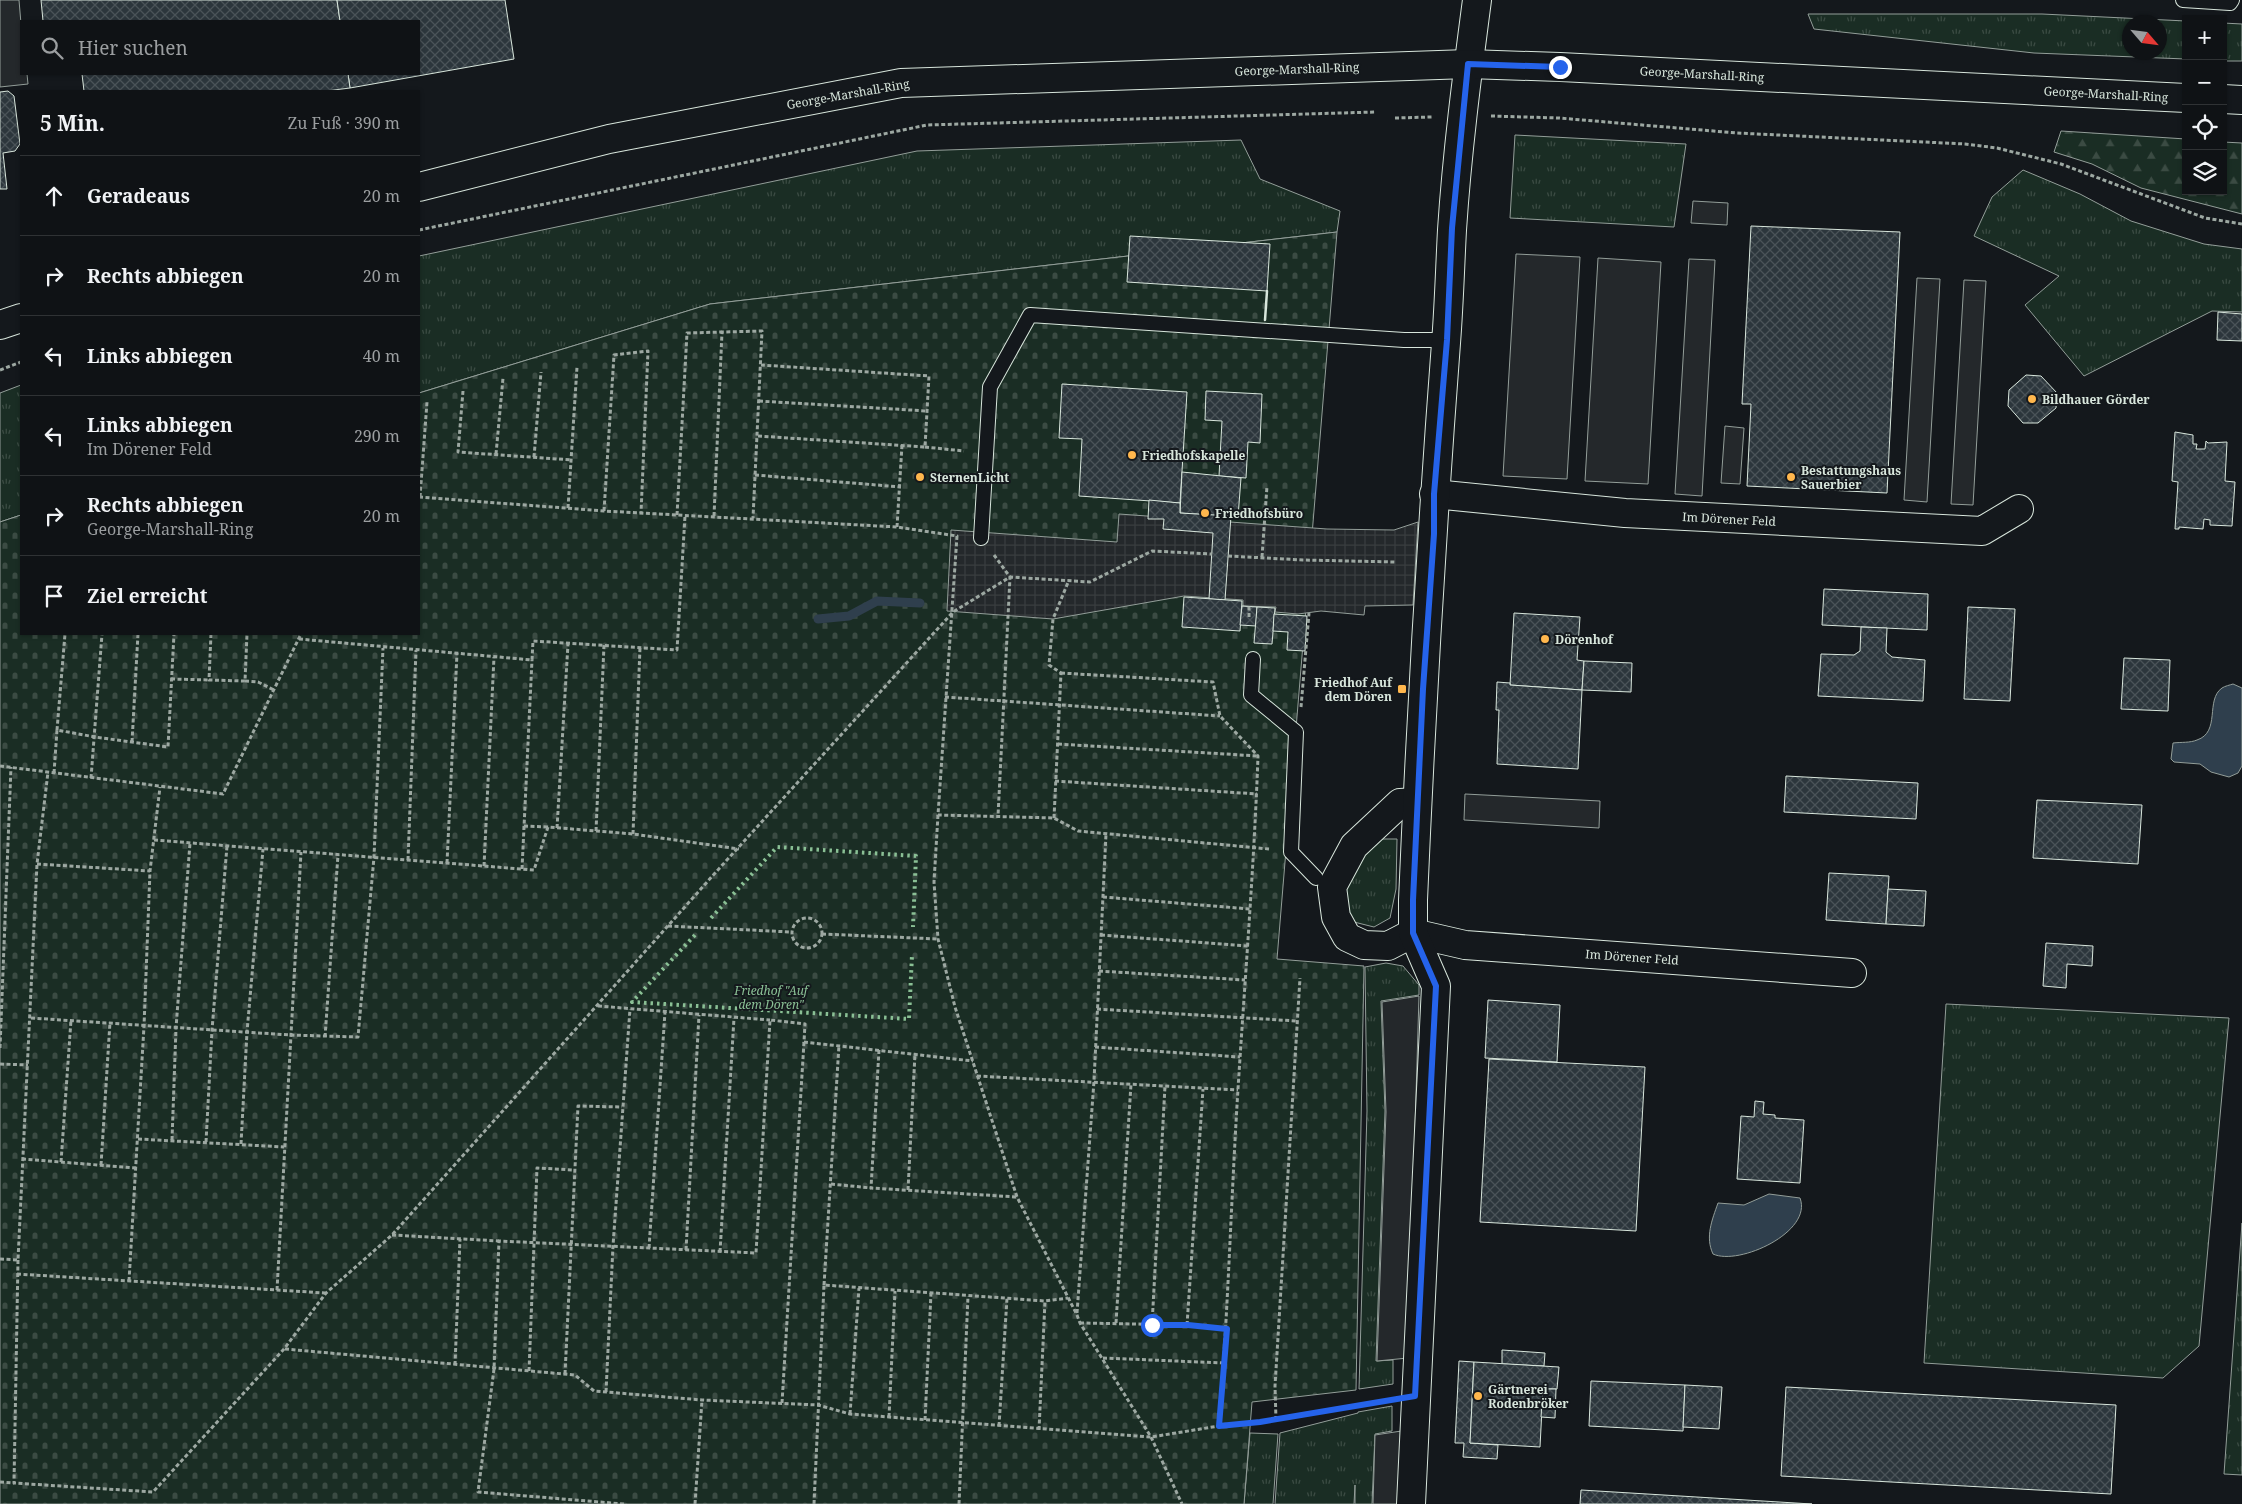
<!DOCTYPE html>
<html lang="de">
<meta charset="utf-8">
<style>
body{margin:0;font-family:"Noto Serif",serif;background:#1d2022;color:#f1f3f6}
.controls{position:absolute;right:15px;top:15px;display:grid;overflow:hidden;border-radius:0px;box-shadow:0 1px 4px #0004}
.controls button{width:45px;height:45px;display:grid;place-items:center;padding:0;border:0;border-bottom:1px solid #2f3234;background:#0f1215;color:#f1f3f6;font:25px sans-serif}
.compass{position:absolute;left:2122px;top:15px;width:45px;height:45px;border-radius:50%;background:#0f1215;box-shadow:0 1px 4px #0004;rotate:118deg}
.stop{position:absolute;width:15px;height:15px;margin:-11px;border:4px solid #2563eb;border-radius:50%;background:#fff}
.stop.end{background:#2563eb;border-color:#fff;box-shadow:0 1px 5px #0008}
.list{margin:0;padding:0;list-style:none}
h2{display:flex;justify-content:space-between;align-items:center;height:65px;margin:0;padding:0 20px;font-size:21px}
h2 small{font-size:16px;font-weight:400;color:#9b9ea0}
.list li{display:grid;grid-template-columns:32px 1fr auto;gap:15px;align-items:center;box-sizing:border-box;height:80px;padding:0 20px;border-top:1px solid #2f3234}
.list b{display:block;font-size:19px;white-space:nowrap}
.list p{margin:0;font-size:16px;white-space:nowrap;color:#9b9ea0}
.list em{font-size:16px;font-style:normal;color:#9b9ea0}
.icon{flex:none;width:28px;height:28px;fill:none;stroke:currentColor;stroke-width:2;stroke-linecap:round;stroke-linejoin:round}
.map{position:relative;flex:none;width:2242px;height:1504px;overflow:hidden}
.search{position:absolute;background:#0f1215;box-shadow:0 1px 4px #0004;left:20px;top:20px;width:400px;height:55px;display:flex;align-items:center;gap:12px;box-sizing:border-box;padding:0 18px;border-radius:0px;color:#9b9ea0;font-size:19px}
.panel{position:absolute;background:#0f1215;box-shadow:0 1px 4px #0004;left:20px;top:90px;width:400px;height:545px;border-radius:0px}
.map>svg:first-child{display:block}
.grass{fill:url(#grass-tufts);stroke:#939e99;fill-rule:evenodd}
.forest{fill:url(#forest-firs);stroke:#939e99}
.cemetery{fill:url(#cemetery-stones);stroke:#939e99}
.parking{fill:#24282b;stroke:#939e99}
.plaza{fill:url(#plaza-grid);stroke:#939e99}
.water{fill:#2f3f4d;stroke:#939e99}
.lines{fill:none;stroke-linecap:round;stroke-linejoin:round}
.stream{stroke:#2f3f4d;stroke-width:9}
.building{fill:url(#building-cross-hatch);stroke:#d8e6dc}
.service-casing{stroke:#d8e6dc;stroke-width:16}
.minor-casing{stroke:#d8e6dc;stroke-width:30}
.secondary-casing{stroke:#d8e6dc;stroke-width:30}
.path{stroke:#9da8a2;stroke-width:3;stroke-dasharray:4 2.5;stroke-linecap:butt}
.service{stroke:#14181c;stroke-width:14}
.minor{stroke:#14181c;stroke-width:28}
.secondary{stroke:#14181c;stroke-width:28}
.hedge{stroke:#8ac095;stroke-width:4;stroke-dasharray:2.5 4;stroke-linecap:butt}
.wall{stroke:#d8e6dc;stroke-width:2.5}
.route{stroke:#2563eb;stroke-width:6}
.poi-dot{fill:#ffb74d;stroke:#14181c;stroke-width:2}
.labels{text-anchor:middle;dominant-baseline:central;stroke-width:4;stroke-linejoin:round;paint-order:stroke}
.street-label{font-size:12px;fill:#d8e6dc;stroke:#14181c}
.poi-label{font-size:12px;font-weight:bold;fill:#d8e6dc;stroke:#14181c;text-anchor:start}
.park-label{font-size:12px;font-style:italic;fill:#8ac095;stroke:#14181c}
</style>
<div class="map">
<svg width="2242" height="1504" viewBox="0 0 2242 1504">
<defs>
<pattern id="grass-tufts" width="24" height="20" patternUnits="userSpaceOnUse" patternTransform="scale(1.25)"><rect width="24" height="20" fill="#1a2d24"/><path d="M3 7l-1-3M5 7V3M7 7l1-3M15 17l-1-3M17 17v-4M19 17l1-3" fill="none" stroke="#3b4b43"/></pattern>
<pattern id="forest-firs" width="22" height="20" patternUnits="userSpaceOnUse" patternTransform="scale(1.25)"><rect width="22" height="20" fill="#1a2d24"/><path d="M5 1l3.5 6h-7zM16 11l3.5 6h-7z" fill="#3b4b43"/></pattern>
<pattern id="cemetery-stones" width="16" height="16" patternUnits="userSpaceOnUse" patternTransform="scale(1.25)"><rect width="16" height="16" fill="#1a2d24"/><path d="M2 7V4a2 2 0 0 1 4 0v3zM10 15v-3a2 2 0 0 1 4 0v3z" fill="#3b4b43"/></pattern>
<pattern id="plaza-grid" width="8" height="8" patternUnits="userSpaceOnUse" patternTransform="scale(1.25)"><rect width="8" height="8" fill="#24282b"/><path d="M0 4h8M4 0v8" fill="none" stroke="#393d3f"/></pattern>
<pattern id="building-cross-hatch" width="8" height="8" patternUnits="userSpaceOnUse" patternTransform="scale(1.25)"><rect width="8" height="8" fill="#2c363c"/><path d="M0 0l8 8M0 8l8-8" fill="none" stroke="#4a5358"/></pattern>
</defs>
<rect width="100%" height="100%" fill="#14181c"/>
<g class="grass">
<path d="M1808,14H2042L2186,21V59L2034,53L1814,29ZM2130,22H2160V52H2130Z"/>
<polygon points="2223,23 2242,24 2242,61 2223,61"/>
<polygon points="1515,135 1686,144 1674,227 1510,218"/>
<polygon points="1241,140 1260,179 1340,211 1337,232 710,304 419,393 419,256 917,151"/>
<polygon points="2023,170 2080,194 2131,221 2204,244 2242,249 2242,312 2212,311 2084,376 2025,305 2059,276 1974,236 1992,197"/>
<polygon points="21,385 21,515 0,522 0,393"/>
<polygon points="1380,839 1397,839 1396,889 1390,918 1374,927 1350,921 1342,892 1360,857"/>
<polygon points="1386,963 1403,966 1419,985 1419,995 1381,1001 1385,1111 1376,1361 1393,1360 1393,1384 1359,1389 1367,1111 1365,967"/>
<polygon points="1946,1004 2229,1018 2199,1346 2163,1378 1924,1363"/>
<polygon points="2242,1223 2242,1475 2224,1474"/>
<polygon points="1392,1406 1392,1431 1375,1434 1372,1504 1355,1504 1355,1485 1354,1504 1275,1504 1280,1433 1358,1413 1358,1412"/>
<polygon points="1250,1433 1278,1434 1273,1504 1244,1504"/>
</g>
<polygon class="forest" points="2061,131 2186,139 2186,191 2223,191 2223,142 2242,143 2242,214 2141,188 2092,164 2054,152"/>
<polygon class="cemetery" points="1337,232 1277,959 1364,966 1356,1390 1252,1402 1244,1504 0,1504 0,522 21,515 21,634 419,634 419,393 710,304"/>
<g class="parking">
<polygon points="0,0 19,0 21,24 21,74 27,74 28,84 0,87"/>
<polygon points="1693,201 1728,203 1727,225 1691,223"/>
<polygon points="1516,254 1580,257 1567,479 1503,476"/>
<polygon points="1598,258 1661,262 1648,484 1585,481"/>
<polygon points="1689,259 1715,260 1702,496 1675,494"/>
<polygon points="1917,278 1940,279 1927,502 1904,500"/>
<polygon points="1964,280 1986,281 1973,505 1951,504"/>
<polygon points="1725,426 1744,428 1740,484 1721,483"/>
<polygon points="1465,794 1600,801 1599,828 1464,820"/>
<polygon points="1419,996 1408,1358 1377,1361 1386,1112 1382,1002"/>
<polygon points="1408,1430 1405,1504 1373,1504 1375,1435"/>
</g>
<polygon class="plaza" points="1119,514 1327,529 1394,530 1418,522 1413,605 1365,606 1364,615 1321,611 1298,614 1275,612 1276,607 1243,606 1243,600 1184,596 1053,619 947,611 951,530 1117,542"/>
<g class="water">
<path d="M2233,684L2242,688V766L2238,773L2229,777L2211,772L2200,764L2174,762L2171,759L2173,743C2181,742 2190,743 2197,740C2221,732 2205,700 2222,688C2225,686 2230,685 2233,684Z"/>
<path d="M1769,1194L1800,1198C1813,1232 1739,1266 1713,1254C1705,1237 1712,1220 1718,1203L1744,1205Z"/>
</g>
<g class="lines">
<polyline class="stream" points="818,619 849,616 877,601 920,603"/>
</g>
<g class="building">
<polygon points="41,0 337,0 340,21 43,21"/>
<polygon points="337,0 505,0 514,59 350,88 348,74 419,74 419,21 340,21"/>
<polygon points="82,74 348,74 350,88 326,91 84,91"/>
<polygon points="8,91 14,96 20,144 15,151 3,153 7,189 0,189 0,92"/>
<polygon points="1751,226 1900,232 1887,493 1747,486 1751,404 1742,404"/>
<polygon points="1130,236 1270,244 1267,291 1127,282"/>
<polygon points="2218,312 2242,314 2242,341 2217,340"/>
<polygon points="2026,375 2041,376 2057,393 2056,408 2038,423 2023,423 2008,406 2009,390"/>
<polygon points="1062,384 1187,392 1180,503 1079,496 1082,439 1059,438"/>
<polygon points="1206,391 1262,394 1260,443 1248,442 1246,478 1219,476 1222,421 1205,420"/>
<polygon points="2175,432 2193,435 2193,444 2197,444 2196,449 2205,449 2206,441 2208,443 2227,442 2225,481 2235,482 2232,526 2210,525 2210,520 2204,519 2203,529 2179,527 2179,529 2175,529 2178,482 2172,481"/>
<polygon points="1182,472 1241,478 1238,517 1180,513"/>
<polygon points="1149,500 1180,503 1180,513 1231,516 1225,600 1209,599 1213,533 1163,529 1164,519 1148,519"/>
<polygon points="1824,589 1928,594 1927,630 1822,625"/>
<polygon points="1184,597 1242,601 1240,631 1182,627"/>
<polygon points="1242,606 1257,607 1256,626 1240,625"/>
<polygon points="1257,607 1275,608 1272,644 1254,643"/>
<polygon points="1968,607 2015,609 2010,701 1964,699"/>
<polygon points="1514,613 1580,617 1577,660 1584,661 1582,690 1510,685"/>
<polygon points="1274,614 1307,616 1305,651 1287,650 1288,632 1273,631"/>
<polygon points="1861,627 1887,628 1886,652 1892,657 1925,660 1923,701 1818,696 1821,654 1854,655 1860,651"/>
<polygon points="2124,658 2170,660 2168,711 2121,709"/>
<polygon points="1584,661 1632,663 1631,692 1582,690"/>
<polygon points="1497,682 1510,683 1510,685 1582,690 1578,769 1497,764 1499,710 1496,710"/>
<polygon points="1786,776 1918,783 1916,819 1784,812"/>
<polygon points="2037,800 2142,805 2138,864 2033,858"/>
<polygon points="1829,873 1889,876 1886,924 1826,920"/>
<polygon points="1888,889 1926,891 1924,926 1886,924"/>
<polygon points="2046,943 2093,946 2092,966 2067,964 2066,988 2043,986"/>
<polygon points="1488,1000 1560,1005 1557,1062 1485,1058"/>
<polygon points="1489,1059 1645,1067 1636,1231 1480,1222"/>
<polygon points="1755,1101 1764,1102 1763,1114 1775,1115 1775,1118 1804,1120 1800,1183 1737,1179 1741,1116 1754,1117"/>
<polygon points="1502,1350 1545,1353 1544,1366 1502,1364"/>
<polygon points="1459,1361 1474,1362 1470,1443 1498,1445 1497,1459 1463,1457 1464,1443 1455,1443"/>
<polygon points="1474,1362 1559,1367 1557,1389 1543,1389 1540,1447 1470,1443"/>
<polygon points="1591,1381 1685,1385 1683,1431 1589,1426"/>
<polygon points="1685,1385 1722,1387 1719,1429 1683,1427"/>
<polygon points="1786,1387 2116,1405 2111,1494 1781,1476"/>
<polygon points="1543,1389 1556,1389 1555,1418 1541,1417"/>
<polygon points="1581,1490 1812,1504 1580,1504"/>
</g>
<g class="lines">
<defs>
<g id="service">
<polyline points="2183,0 2230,3 2232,0"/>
<polyline points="981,538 990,387 1030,315 1404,340 1447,340"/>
<polyline points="1253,659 1251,695 1296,732 1291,852 1316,878"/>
</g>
<g id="minor">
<polyline points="1434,494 1625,513 1982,531 2019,509"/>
<polyline points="1417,802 1400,803 1354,846 1332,887 1336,917 1347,937 1364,945 1388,946 1413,933 1465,945 1852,973"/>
<path d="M1411,1504L1436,986L1413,933V900C1421,714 1432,528 1446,343C1449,305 1450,268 1452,230C1457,153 1467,76 1477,0"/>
</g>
<g id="secondary">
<polyline points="2223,99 2242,100"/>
<polyline points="419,187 609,139 901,83 1468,64 1560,67 2186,98"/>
<polyline points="0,325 21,318"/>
</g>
</defs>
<use href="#service" class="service-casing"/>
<use href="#minor" class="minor-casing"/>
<use href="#secondary" class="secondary-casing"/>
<g class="path">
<polyline points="1491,116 1559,118 1737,133 1965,144 1997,148 2061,164 2205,218 2242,224"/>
<polyline points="1395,118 1432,117"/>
<polyline points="419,230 927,125 1376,112"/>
<polyline points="0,370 21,362"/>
<polyline points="463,391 458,452 572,460"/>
<polyline points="759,401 927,411"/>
<polyline points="758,436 925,447 929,376 761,365"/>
<polyline points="925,447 964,451"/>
<polyline points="496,454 503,378"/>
<polyline points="534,457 541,372"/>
<polyline points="755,475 901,487"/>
<polyline points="419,497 604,511 897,527 957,536 938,815 1054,818 1078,831 1269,849"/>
<polyline points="420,497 427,402"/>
<polyline points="568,508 577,367"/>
<polyline points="604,511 614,355 648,351 641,513"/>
<polyline points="677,515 687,333 722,332"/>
<polyline points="714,516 722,332 762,331 753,518"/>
<polyline points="897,527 902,445"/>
<polyline points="994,555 1010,577 998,816"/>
<polyline points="1228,556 1303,560 1396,562"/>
<polyline points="1262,557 1267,486"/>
<polyline points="1249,617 1249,606"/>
<polyline points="211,634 209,680 245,681 247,634"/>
<polyline points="299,639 532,660 533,641 677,650 685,516"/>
<path d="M1061,673L1213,682L1220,716L1258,756C1254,867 1245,978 1238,1089C1231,1201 1228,1314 1219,1426"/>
<polyline points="171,679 209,680"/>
<polyline points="245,681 258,682 274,690"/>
<polyline points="945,697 1220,716"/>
<polyline points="1301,707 1309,613"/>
<polyline points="57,730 65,634"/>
<polyline points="132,742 138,634"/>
<polyline points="1058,744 1258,756"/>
<polyline points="0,766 223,794 301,634"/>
<polyline points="54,773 57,730 95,737 168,747 174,634"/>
<polyline points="91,778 102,634"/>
<polyline points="1055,781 1257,794"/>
<polyline points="938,815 934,882 938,939 955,1007 1017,1197 1077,1315 1080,1323 1151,1437 1182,1504"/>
<polyline points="1054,818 1061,673 1049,665 1053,619 1069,580"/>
<polyline points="524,826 548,827"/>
<polyline points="557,828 568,644"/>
<polyline points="596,831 604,645"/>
<polyline points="633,834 640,647"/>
<polyline points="154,840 534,870 548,827 633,834 739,849"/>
<polyline points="408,860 416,650"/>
<polyline points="447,863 457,653"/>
<polyline points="37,864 150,871"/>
<polyline points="484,866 494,657"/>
<polyline points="522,869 532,660"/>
<polyline points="1103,897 1250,909"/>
<circle cx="807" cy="933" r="15"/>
<polyline points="668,926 791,932"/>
<polyline points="822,934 938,939"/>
<polyline points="1101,935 1248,946"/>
<polyline points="1099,971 1245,980"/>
<polyline points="598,1006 770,1020"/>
<polyline points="1097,1009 1297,1021"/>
<polyline points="31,1018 290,1035 358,1037 374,857 383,648"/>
<polyline points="325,1037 338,855"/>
<polyline points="1095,1047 1240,1057"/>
<polyline points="0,1048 11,767"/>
<polyline points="879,1050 871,1188 1017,1197"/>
<polyline points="0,1064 28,1065"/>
<polyline points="977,1076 1238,1090"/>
<polyline points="138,1139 284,1147"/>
<polyline points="172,1140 176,1028 190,843"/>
<polyline points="206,1142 212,1030 227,846"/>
<polyline points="241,1144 247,1032 263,849"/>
<polyline points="22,1159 136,1168"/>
<polyline points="61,1162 71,1020"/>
<polyline points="101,1165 110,1022"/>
<polyline points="831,1184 871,1188"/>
<polyline points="908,1190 915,1054"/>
<polyline points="392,1235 499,1241"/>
<polyline points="649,1248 665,1012"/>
<polyline points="686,1250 699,1015"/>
<polyline points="720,1252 734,1018"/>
<polyline points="0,1259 18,1260 37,864 48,772"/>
<polyline points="18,1260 14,1483 153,1492 284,1349 326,1293 392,1235 716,872 953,612 1010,577 1090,582 1152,551 1212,554"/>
<polyline points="17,1274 325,1293"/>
<polyline points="129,1281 144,1026 150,871 160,787"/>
<polyline points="824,1285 839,1045"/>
<polyline points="277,1290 301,852"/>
<polyline points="1077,1313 1094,1081 1106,834"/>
<polyline points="1080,1323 1187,1325 1227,1329"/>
<polyline points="1116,1323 1131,1084"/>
<polyline points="1152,1325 1165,1086"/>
<polyline points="1187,1325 1203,1089"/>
<polyline points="285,1349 575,1375 594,1391 702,1400 818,1405 850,1414 1151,1437 1219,1426 1260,1422 1386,1401"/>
<polyline points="1103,1358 1224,1363"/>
<polyline points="455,1365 460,1239"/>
<polyline points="529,1371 537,1168 574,1170"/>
<polyline points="565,1374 578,1106 622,1107"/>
<polyline points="606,1392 613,1246 630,1009"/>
<polyline points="782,1403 804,1042"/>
<polyline points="850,1414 859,1288"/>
<polyline points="889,1417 895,1291"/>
<polyline points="925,1420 931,1293"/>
<polyline points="1276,1420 1275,1386 1300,978"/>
<polyline points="999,1426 1007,1298"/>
<polyline points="1039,1430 1045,1301"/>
<polyline points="0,1482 14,1483"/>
<polyline points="624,1504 478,1492 494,1369 499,1241 756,1253 770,1020 805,1024 804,1042 973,1061"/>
<polyline points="695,1504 702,1400"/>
<polyline points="814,1504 824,1285 1045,1301 1068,1298"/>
<polyline points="959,1504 968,1296"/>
</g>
<use href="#service" class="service"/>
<use href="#minor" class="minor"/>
<use href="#secondary" class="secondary"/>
<g class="hedge">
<polyline points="711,918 777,847 916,856 913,927"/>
<polyline points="695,935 632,1002 909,1019 912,955"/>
</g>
<polyline class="wall" points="1265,320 1267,291"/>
</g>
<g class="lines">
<polyline class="route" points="1152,1325 1188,1325 1227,1329 1219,1426 1260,1422 1415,1396 1436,986 1413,933 1413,900 1423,689 1434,534 1434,494 1447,340 1452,228 1468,64 1560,67"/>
</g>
<g class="poi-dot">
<circle cx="2032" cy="399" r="5"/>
<circle cx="1132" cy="455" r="5"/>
<circle cx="920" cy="477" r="5"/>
<circle cx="1791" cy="477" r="5"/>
<circle cx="1205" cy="513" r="5"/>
<circle cx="1545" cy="639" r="5"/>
<rect x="1397" y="684" width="10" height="10" rx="2.5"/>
<circle cx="1478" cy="1396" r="5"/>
</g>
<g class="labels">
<g class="street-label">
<text transform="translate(1297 69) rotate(-2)">George-Marshall-Ring</text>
<text transform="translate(1702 74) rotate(3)">George-Marshall-Ring</text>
<text transform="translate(848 94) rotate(-10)">George-Marshall-Ring</text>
<text transform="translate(2106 94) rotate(3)">George-Marshall-Ring</text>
<text transform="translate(1729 519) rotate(3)">Im Dörener Feld</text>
<text transform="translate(1632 957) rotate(4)">Im Dörener Feld</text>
</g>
<g class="poi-label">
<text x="2042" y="399">Bildhauer Görder</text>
<text x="1142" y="455">Friedhofskapelle</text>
<text x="1801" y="470">Bestattungshaus<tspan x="1801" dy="14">Sauerbier</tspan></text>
<text x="930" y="477">SternenLicht</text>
<text x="1215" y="513">Friedhofsbüro</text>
<text x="1555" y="639">Dörenhof</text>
<text x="1392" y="682" text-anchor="end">Friedhof Auf<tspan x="1392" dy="14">dem Dören</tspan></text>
<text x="1488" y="1389">Gärtnerei<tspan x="1488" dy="14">Rodenbröker</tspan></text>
</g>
<g class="park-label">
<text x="771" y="990">Friedhof "Auf<tspan x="771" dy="14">dem Dören"</tspan></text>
</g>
</g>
</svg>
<div class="controls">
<button>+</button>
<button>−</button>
<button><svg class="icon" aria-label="locate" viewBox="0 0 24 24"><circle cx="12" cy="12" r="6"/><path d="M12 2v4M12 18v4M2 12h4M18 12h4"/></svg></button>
<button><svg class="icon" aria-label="layers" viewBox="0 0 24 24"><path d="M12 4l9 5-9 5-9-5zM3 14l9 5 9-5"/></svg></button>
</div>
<svg class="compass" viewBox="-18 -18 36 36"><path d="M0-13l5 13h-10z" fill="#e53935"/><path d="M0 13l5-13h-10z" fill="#9b9ea0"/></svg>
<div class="stop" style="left:1152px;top:1325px"></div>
<div class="stop end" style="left:1560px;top:67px"></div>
<div class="search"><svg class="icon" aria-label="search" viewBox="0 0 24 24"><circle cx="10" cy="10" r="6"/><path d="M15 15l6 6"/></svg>Hier suchen</div>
<section class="panel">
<h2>5 Min.<small>Zu Fuß · 390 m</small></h2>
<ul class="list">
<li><svg class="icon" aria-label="ahead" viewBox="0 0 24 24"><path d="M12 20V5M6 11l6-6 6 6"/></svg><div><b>Geradeaus</b></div><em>20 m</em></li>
<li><svg class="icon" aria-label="right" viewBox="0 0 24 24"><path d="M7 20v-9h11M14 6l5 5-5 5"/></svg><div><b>Rechts abbiegen</b></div><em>20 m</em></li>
<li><svg class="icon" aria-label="left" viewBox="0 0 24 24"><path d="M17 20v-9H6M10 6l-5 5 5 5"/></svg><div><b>Links abbiegen</b></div><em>40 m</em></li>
<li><svg class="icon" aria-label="left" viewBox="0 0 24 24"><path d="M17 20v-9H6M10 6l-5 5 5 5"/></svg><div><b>Links abbiegen</b><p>Im Dörener Feld</p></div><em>290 m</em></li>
<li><svg class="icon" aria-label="right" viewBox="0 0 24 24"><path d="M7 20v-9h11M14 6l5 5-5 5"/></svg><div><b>Rechts abbiegen</b><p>George-Marshall-Ring</p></div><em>20 m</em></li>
<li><svg class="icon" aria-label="arrive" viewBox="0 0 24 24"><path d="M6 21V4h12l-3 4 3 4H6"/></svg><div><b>Ziel erreicht</b></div></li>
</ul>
</section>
</div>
